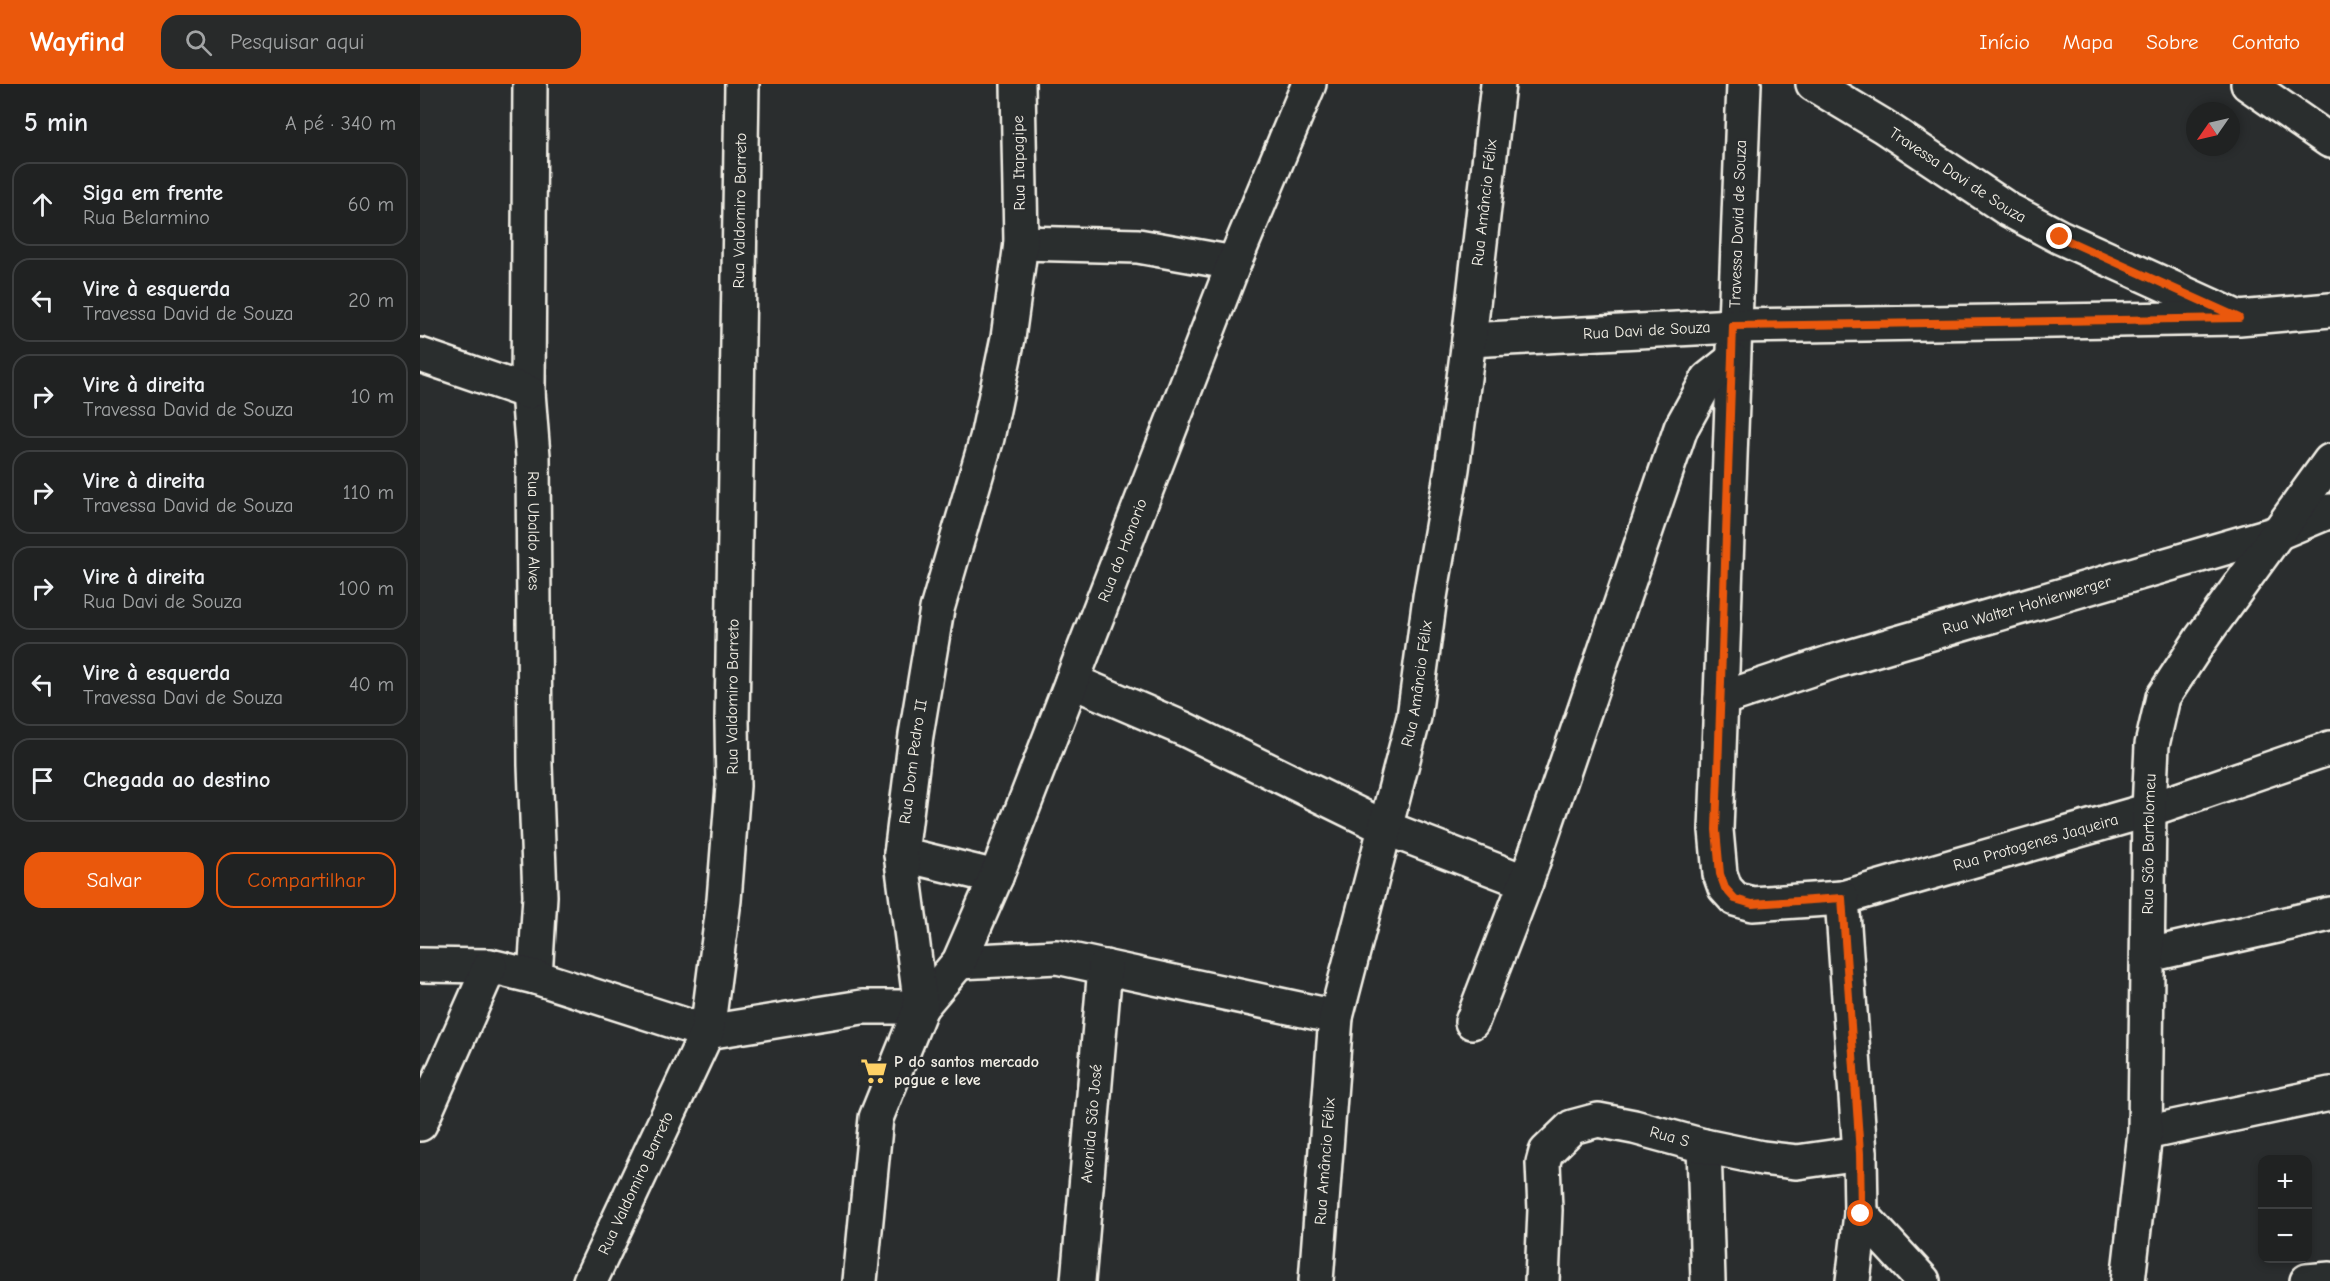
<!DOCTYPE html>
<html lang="pt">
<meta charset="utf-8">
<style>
body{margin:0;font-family:"Comic Neue",sans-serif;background:#282a2a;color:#f1f3f6}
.controls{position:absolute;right:18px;bottom:18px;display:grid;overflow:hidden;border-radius:12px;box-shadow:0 3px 9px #0003}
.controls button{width:54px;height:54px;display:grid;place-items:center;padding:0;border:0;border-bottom:2px solid #3d3f40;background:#202222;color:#f1f3f6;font:30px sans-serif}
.compass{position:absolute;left:1766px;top:18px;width:54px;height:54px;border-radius:50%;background:#202222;box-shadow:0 3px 9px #0003;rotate:236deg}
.stop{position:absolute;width:18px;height:18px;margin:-14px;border:4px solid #ea580c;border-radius:50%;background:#fff}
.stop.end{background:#ea580c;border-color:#fff;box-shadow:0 2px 6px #0008}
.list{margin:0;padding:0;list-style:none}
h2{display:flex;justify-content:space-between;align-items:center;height:78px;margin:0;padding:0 24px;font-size:26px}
h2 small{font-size:20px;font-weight:400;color:#a2a4a5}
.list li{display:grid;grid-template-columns:39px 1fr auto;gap:18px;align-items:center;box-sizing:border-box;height:84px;margin:0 12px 12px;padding:0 12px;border:2px solid #3d3f40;border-radius:18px}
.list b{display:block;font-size:22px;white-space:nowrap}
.list p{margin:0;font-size:20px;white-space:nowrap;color:#a2a4a5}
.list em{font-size:20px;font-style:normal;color:#a2a4a5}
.actions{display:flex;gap:12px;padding:18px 24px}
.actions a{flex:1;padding:14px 0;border:2px solid #ea580c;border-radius:18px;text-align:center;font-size:21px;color:#ea580c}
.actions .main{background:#ea580c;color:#fff}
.icon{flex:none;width:33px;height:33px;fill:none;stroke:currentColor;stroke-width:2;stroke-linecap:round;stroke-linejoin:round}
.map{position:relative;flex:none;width:1910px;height:1197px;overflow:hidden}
header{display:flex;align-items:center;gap:36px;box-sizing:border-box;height:84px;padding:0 30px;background:#ea580c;color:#fff}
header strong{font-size:28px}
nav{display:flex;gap:33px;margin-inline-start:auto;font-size:21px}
.search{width:420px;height:54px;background:#282a2a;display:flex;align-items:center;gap:15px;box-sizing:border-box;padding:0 21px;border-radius:18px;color:#a2a4a5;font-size:22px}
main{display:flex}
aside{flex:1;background:#202222}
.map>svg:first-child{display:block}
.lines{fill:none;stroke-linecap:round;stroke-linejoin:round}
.minor-casing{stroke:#f4f1e8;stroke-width:38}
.minor{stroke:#2a2d2e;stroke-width:33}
.route{stroke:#ea580c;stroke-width:8}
.labels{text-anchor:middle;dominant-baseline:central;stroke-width:4.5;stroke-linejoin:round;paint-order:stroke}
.street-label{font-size:16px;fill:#f4f1e8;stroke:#2a2d2e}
.poi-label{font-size:16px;font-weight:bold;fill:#f4f1e8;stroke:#2a2d2e;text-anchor:start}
</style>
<header>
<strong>Wayfind</strong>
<div class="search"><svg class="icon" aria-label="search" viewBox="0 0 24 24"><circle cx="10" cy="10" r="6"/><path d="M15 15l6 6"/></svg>Pesquisar aqui</div>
<nav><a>Início</a><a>Mapa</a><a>Sobre</a><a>Contato</a></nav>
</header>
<main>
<aside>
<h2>5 min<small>A pé · 340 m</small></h2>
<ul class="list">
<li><svg class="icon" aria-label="ahead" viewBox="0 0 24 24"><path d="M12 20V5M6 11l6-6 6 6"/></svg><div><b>Siga em frente</b><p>Rua Belarmino</p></div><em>60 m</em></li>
<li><svg class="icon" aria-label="left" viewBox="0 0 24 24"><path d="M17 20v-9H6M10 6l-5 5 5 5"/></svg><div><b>Vire à esquerda</b><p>Travessa David de Souza</p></div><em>20 m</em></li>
<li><svg class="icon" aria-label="right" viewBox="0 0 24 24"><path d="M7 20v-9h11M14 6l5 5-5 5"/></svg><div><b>Vire à direita</b><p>Travessa David de Souza</p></div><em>10 m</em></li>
<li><svg class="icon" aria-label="right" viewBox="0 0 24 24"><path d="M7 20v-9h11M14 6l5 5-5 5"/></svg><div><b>Vire à direita</b><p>Travessa David de Souza</p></div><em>110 m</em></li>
<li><svg class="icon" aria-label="right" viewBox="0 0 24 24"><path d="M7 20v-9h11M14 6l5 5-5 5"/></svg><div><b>Vire à direita</b><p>Rua Davi de Souza</p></div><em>100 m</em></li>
<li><svg class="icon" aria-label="left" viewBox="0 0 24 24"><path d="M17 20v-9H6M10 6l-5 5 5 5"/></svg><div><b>Vire à esquerda</b><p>Travessa Davi de Souza</p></div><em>40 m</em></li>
<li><svg class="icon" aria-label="arrive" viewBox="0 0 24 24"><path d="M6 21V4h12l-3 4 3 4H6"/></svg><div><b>Chegada ao destino</b></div></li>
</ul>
<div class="actions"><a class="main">Salvar</a><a>Compartilhar</a></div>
</aside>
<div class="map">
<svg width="1910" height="1197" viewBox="0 0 1910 1197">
<rect width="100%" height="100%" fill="#2a2d2e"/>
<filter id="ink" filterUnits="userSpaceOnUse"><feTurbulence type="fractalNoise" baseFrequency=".0167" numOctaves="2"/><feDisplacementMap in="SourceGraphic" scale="12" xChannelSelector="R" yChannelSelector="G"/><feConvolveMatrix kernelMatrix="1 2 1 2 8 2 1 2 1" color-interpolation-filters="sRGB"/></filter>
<g filter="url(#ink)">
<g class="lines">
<defs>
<g id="minor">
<path id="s1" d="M110,0L108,308L113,372L115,681L120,812L115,893"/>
<path id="s2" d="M1324,0L1296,746L1300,790L1305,804L1315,815L1332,820L1422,814L1729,726L1910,664"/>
<path id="s3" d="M1393,0L1463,42L1589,126L1640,153L1812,231"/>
<polyline points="1828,0 1910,57"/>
<polyline points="601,159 718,162 814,179"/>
<path id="s4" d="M1049,256L1313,242L1819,234L1910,226"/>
<polyline points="0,271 108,308"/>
<polyline points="652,597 764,645 966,744 1106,798"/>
<path id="s5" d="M1301,615L1412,578L1860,448L1910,427"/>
<polyline points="481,770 576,793"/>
<polyline points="1422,814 1440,1069 1441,1130 1433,1197"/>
<polyline points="1729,871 1910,830"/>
<polyline points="539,878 637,873 916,933"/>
<polyline points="0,881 70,882 115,893 287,948 442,923 501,923"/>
<path id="s6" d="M501,923L539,878L576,793L814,179L889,0"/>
<polyline points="1052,938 1106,798 1261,344 1288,295 1312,276"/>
<polyline points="0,1040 70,882"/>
<polyline points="1725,1049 1910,1010"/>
<polyline points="1284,1062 1288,1197"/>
<polyline points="1441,1130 1503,1197"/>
<path id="s7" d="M170,1197L287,948L304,816L313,702L312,638L322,0"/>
<path id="s8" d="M440,1197L456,1034L501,923L481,770L496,651L517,525L567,354L588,254L601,159L598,0"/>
<path id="s9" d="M658,1197L685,883"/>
<path id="s10" d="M896,1197L916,933L994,633L1010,513L1032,385L1049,256L1078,0"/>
<path id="s11" d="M1122,1197L1125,1126L1123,1079L1126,1068L1152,1043L1178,1036L1214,1043L1284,1062L1342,1074L1377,1078L1440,1069"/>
<path id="s12" d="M1708,1197L1725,1049L1729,726L1732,661L1743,613L1781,555L1910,377"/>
<polyline points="1887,1197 1910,1195"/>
</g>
</defs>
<use href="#minor" class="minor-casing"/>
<use href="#minor" class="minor"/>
</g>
</g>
<g class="lines" filter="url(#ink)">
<polyline class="route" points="1441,1130 1440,1069 1422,814 1332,820 1315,815 1305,804 1300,790 1296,746 1313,242 1819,234 1640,153"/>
</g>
<defs>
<symbol id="supermarket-bare" viewBox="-9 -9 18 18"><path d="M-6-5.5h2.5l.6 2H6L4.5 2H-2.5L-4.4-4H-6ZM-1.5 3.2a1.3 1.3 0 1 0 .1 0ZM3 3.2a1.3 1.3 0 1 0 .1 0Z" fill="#ffd166" stroke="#2a2d2e" stroke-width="2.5" paint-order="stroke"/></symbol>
</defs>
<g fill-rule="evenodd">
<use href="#supermarket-bare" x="435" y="968" width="38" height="38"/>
</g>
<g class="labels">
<g class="street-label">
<text transform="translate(599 79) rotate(-91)">Rua Itapagipe</text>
<text stroke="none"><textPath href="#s3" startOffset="171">Travessa Davi de Souza</textPath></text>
<text stroke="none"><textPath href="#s10" startOffset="1094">Rua Amâncio Félix</textPath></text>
<text stroke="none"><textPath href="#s7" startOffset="1098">Rua Valdomiro Barreto</textPath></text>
<text transform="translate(1318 140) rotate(-88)">Travessa David de Souza</text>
<text stroke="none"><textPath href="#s4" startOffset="178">Rua Davi de Souza</textPath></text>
<text stroke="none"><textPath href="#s1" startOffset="447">Rua Ubaldo Alves</textPath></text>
<text stroke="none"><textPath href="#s6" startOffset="502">Rua do Honorio</textPath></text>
<text stroke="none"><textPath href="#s5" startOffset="320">Rua Walter Hohienwerger</textPath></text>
<text stroke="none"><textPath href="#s10" startOffset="608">Rua Amâncio Félix</textPath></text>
<text stroke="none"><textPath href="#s7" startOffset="612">Rua Valdomiro Barreto</textPath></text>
<text stroke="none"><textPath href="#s8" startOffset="531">Rua Dom Pedro II</textPath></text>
<text stroke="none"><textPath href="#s2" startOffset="1130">Rua Protogenes Jaqueira</textPath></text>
<text stroke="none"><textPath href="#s12" startOffset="438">Rua São Bartolomeu</textPath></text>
<text stroke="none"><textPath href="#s9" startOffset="158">Avenida São José</textPath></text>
<text stroke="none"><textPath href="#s11" startOffset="266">Rua S</textPath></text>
<text stroke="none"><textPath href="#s10" startOffset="120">Rua Amâncio Félix</textPath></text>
<text stroke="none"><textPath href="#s7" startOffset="108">Rua Valdomiro Barreto</textPath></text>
</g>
<g class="poi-label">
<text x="474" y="978">P do santos mercado<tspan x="474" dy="18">pague e leve</tspan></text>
</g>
</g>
</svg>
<div class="controls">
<button>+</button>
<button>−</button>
</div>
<svg class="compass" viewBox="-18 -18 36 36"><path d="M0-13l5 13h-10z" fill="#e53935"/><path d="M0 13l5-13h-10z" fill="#a2a4a5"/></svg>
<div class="stop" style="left:1441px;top:1130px"></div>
<div class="stop end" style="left:1640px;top:153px"></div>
</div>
</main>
